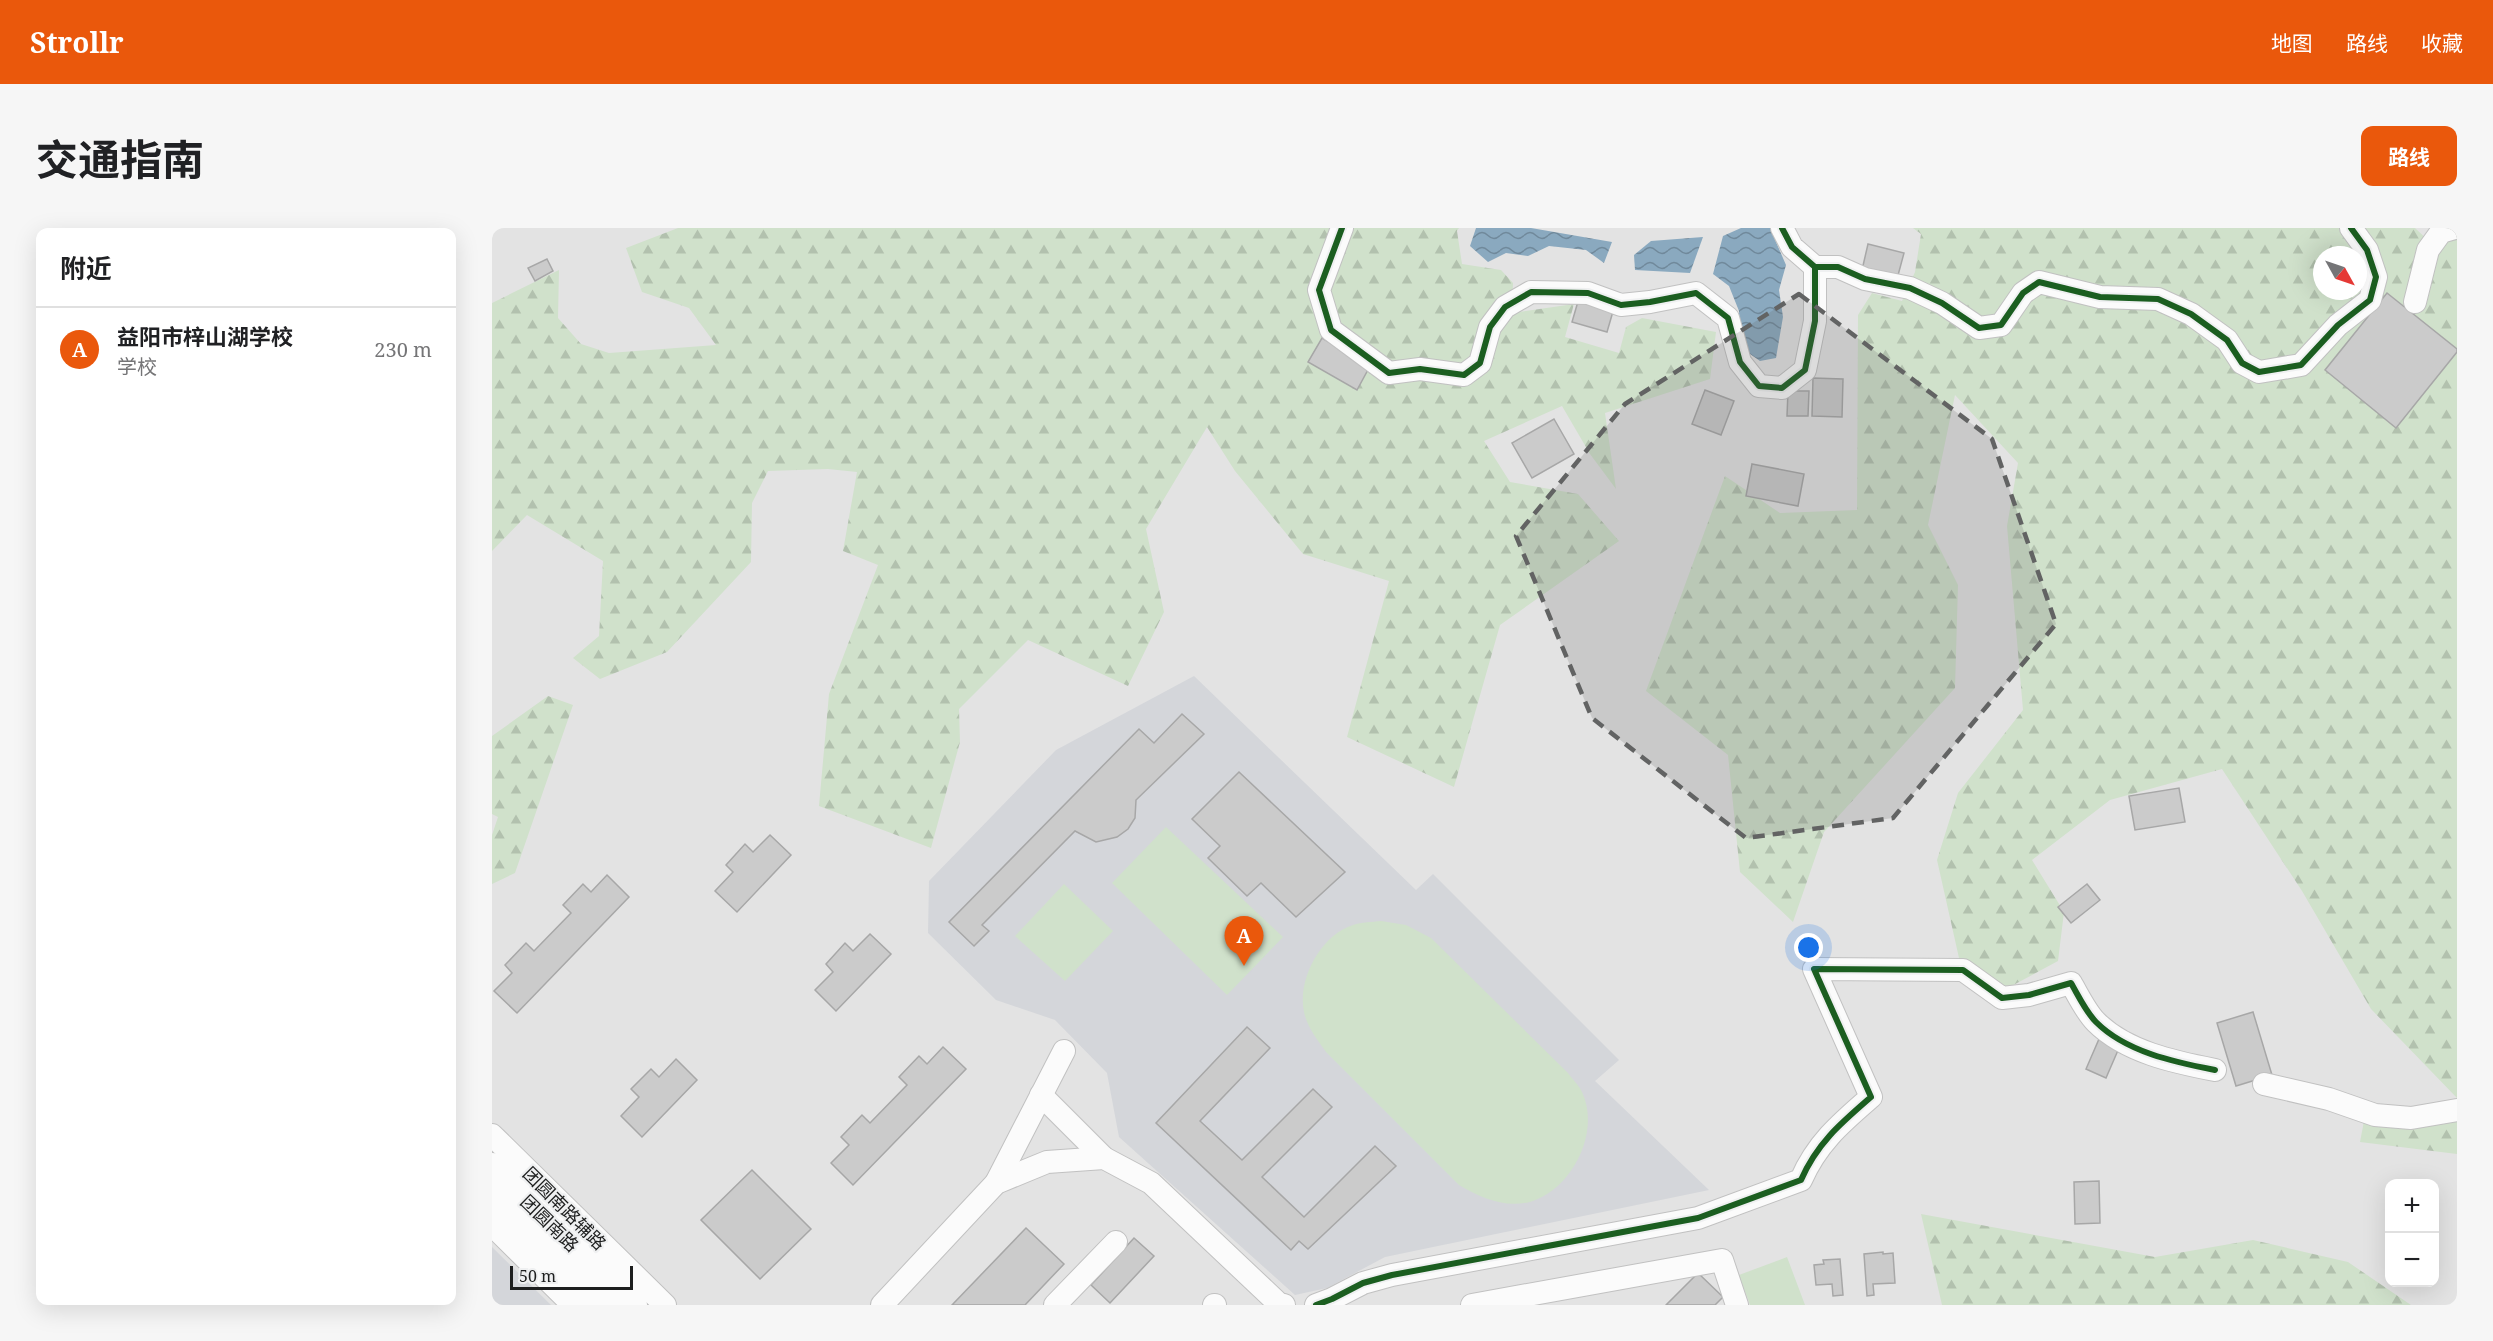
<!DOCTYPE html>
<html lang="zh">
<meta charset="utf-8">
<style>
body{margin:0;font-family:"Noto Serif","Noto Sans SC",serif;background:#f6f6f6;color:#202124}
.controls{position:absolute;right:18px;bottom:18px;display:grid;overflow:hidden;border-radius:12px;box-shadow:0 6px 24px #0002}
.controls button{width:54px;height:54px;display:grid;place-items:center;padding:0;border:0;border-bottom:2px solid #e0e0e0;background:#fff;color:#202124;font:30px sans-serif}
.compass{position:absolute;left:1821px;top:18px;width:54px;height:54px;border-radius:50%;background:#fff;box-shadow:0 6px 24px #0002;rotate:130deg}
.scale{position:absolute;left:18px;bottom:15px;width:123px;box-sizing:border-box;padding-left:6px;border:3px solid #1d1e1e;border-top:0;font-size:16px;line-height:21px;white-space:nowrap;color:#1d1e1e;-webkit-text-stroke:4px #eff0f1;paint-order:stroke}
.you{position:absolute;left:1317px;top:720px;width:21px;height:21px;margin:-15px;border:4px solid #fff;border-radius:50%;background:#1a73e8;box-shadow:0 0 0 9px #1a73e833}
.badge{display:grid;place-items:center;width:39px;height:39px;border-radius:50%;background:#ea580c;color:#fff;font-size:20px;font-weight:700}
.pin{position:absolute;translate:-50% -50px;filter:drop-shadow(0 2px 3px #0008)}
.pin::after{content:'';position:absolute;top:32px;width:21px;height:18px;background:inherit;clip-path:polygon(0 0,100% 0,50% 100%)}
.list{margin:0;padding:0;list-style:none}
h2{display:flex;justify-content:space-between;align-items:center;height:78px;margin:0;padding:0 24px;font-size:26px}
h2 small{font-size:20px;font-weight:400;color:#757577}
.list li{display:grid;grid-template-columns:39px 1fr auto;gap:18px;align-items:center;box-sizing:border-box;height:84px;padding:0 24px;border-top:2px solid #e0e0e0}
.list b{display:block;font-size:22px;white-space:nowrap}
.list p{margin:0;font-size:20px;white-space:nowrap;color:#757577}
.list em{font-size:20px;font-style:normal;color:#757577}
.map{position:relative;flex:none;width:1965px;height:1077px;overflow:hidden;border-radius:12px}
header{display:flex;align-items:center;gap:36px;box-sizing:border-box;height:84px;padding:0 30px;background:#ea580c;color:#fff}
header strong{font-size:28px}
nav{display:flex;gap:33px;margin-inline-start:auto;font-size:21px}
.intro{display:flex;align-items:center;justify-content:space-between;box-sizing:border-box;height:144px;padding:0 36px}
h1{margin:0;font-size:42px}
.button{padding:15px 27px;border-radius:12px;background:#ea580c;color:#fff;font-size:21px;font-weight:700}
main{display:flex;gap:36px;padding:0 36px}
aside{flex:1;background:#fff;border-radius:12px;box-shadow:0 6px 24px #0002}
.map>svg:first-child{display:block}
.built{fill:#d4d6da}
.forest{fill:url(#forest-firs);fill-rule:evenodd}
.pitch{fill:#d0e1cb}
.water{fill:url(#water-waves)}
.building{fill:#cbcbcb;stroke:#a7a7a7;stroke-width:1.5}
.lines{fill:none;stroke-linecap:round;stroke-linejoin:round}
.minor-casing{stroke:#c1c1c1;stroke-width:24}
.major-casing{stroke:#c1c1c1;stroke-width:30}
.minor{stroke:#fbfbfb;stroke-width:22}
.major{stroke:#fbfbfb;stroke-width:28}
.cycleway-casing{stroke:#eff0f1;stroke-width:10}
.cycleway{stroke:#1b5e20;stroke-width:6}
.marked{fill:#626363;fill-opacity:0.2;stroke:#626363;stroke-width:4.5;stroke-dasharray:12 8;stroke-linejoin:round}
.labels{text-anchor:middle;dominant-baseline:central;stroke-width:4.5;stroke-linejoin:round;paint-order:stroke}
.street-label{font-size:18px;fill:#1d1e1e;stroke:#eff0f1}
</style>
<header>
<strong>Strollr</strong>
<nav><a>地图</a><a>路线</a><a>收藏</a></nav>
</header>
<div class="intro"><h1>交通指南</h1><a class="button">路线</a></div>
<main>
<aside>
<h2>附近<small></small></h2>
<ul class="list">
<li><span class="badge">A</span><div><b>益阳市梓山湖学校</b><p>学校</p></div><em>230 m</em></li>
</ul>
</aside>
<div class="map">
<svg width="1965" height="1077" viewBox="0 0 1965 1077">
<defs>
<pattern id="forest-firs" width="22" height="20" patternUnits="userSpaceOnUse" patternTransform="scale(1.5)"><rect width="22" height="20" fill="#d0e1cb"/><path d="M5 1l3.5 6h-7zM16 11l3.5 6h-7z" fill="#b2c1ae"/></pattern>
<pattern id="water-waves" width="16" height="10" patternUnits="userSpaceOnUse" patternTransform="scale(1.5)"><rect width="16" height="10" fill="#8aa9bf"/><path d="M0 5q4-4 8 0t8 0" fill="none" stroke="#70899b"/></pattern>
</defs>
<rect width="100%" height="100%" fill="#e3e3e3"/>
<g class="built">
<polygon points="702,448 924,662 941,646 1127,832 1103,853 1217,962 893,1029 835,1060 803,1067 627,909 615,845 563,792 504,772 436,705 437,653 564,522"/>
<polygon points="0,1019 59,1077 0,1077"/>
</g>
<g class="forest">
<polygon points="186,0 967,0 965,3 970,36 1009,42 1021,55 1020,85 1082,76 1073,109 1127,125 1134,99 1150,90 1224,104 1218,151 1113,185 1124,261 1098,226 1070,178 992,213 1018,254 1086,266 1127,313 1008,397 962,559 855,509 897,353 811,326 743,243 715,199 654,301 672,384 636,458 536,412 467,481 468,514 439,620 327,578 337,466 386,337 351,323 365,244 336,241 276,243 260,275 259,334 175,424 108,451 81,430 107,408 111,333 35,287 0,323 0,75 67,42 66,90 89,116 117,125 224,117 197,80 150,64 134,20"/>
<path d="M1421,0H1923L1941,17L1965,6V870L1879,781L1810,663L1730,541L1618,572L1540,632L1572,684L1566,733L1512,762L1467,730L1445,632L1466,565L1531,482L1515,298L1526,235L1463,167L1436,297L1466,357L1463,460L1332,604L1301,694L1248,644L1236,527L1154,463L1233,248L1288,285L1365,282L1366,87L1380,65L1410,73L1423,44L1429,6ZM1830,27H1866V63H1830Z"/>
<polygon points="56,468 81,477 23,645 0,656 0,607 6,589 0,586 0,508"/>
<polygon points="1872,893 1965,893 1965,926 1868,914"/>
<polygon points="1429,986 1663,1029 1761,1012 1856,1034 1919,1077 1450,1077"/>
</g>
<g class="pitch">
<polygon points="674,599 791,709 735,767 620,655"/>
<polygon points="572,656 621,703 573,753 523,708"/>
<path d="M889,693L914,697L939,710L1076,845C1080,851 1087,857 1090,864C1109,904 1080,962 1038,974C1012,980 989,970 967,957L834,824C825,811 815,799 812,784C805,751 829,707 861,697C870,694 880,694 889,693Z"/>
<polygon points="1295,1029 1313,1077 1258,1077 1247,1047"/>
</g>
<g class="water">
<polygon points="984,0 1039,0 1120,14 1112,35 1094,22 1057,18 1036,28 1014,25 996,34 978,18"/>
<polygon points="1249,0 1278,0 1294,37 1287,62 1291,89 1284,130 1268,133 1248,119 1247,83 1237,58 1221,46 1231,8"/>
<polygon points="1211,9 1198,45 1143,42 1142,27 1159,13"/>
</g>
<g class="building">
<polygon points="1376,16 1412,25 1405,51 1370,42"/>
<polygon points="55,31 61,43 43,53 36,40"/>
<polygon points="1895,65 1965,121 1965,124 1904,200 1833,142"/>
<polygon points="1087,70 1122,80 1115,104 1080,94"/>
<polygon points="830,110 878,138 865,162 816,134"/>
<polygon points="1321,150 1351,151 1350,189 1320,188"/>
<polygon points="1213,162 1242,173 1229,207 1200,196"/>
<polygon points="1296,163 1317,163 1316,188 1295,188"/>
<polygon points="1062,191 1082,226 1040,250 1020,215"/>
<polygon points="1260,236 1312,246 1306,278 1254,268"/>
<polygon points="690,486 712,506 644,572 643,590 636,601 625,609 604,614 583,603 490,697 497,703 482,718 457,694 647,501 662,515"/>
<polygon points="747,544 853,644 804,689 769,655 755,668 716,630 728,618 700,591"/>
<polygon points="1687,560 1693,594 1643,602 1637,568"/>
<polygon points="278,607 299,627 245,684 223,663 241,644 234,637 253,616 261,624"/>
<polygon points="115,647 137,669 25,785 2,763 20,745 13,737 34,715 42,723 79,685 71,677 91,656 99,664"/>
<polygon points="1595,656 1608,672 1579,695 1566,679"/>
<polygon points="378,706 399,726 344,783 323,762 341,744 334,736 353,715 361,723"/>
<polygon points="1761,784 1780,847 1744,858 1725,795"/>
<polygon points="755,799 778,820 708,893 750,932 821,861 840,879 770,949 812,989 883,918 904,938 816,1021 807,1013 799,1022 664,895"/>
<polygon points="1607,811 1627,820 1614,850 1594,841"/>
<polygon points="451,819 474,841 361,957 339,935 357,917 349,909 370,887 378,895 415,857 407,849 427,828 435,836"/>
<polygon points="184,831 205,852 150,909 129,888 147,869 139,861 159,841 167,849"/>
<polygon points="260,942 319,1001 268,1051 209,992"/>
<polygon points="1607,953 1608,995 1583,996 1582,954"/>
<polygon points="534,1000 572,1036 533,1077 460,1077"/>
<polygon points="642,1010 662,1028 618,1075 599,1057"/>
<polygon points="1391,1024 1391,1026 1401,1025 1403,1055 1381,1056 1382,1067 1375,1068 1372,1026"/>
<polygon points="1348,1031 1351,1067 1341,1068 1340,1056 1324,1057 1322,1037 1332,1036 1331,1032"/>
<polygon points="1206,1045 1231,1069 1223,1077 1174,1077"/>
</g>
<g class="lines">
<defs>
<g id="minor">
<polyline points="850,0 827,62 839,102 897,145 928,141 972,147 988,135 998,99 1013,79 1039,64 1096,65 1129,77 1158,74 1204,65 1236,90 1248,134 1267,158 1290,160 1313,142 1323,93 1323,39"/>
<polyline points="1290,0 1300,19 1323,39 1346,39 1373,51 1418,60 1450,75 1487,100 1509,97 1531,65 1547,54 1608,69 1666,71 1699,86 1735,112 1750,135 1767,144 1809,137 1846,97 1878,72 1884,49 1875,22 1859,0"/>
<polyline points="1923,74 1936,22 1949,4 1963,0"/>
<polyline points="1772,856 1837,871 1883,887 1919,890 1965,882"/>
<polyline points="549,867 612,930"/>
<polyline points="0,907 173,1077"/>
<polyline points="504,955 572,823"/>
<polyline points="0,997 81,1077"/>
<polyline points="390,1077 504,955 555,934 612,930 659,955 787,1076 792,1077"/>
<polyline points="563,1077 624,1014"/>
<polyline points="722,1077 723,1077"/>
<path d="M824,1077L840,1071L871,1055L900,1047L1206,990L1309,952C1325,915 1349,895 1379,869L1322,741L1471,742L1510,770L1537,767L1579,755C1586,767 1594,784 1604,794C1634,824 1682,834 1723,842"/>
<polyline points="980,1077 1230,1032 1245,1077"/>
</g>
<g id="major">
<polyline points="0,939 141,1077"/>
<polyline points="0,968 111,1077"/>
</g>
</defs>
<use href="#minor" class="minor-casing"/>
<use href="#major" class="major-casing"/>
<use href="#minor" class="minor"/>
<use href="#major" class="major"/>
<defs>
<g id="cycleway">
<polyline points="850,0 827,62 839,102 897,145 928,141 972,147 988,135 998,99 1013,79 1039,64 1096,65 1129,77 1158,74 1204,65 1236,90 1248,134 1267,158 1290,160 1313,142 1323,93 1323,39"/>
<polyline points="1290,0 1300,19 1323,39 1346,39 1373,51 1418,60 1450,75 1487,100 1509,97 1531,65 1547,54 1608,69 1666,71 1699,86 1735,112 1750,135 1767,144 1809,137 1846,97 1878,72 1884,49 1875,22 1859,0"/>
<path d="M824,1077L840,1071L871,1055L900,1047L1206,990L1309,952C1325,915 1349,895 1379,869L1322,741L1471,742L1510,770L1537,767L1579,755C1586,767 1594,784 1604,794C1634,824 1682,834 1723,842"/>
</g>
</defs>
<use href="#cycleway" class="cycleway-casing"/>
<use href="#cycleway" class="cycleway"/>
</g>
<path class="marked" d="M1307,66L1500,211L1564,396L1401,590L1254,610L1100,490L1024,308L1133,176Z"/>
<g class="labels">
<g class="street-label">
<text transform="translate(73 980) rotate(45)">团圆南路辅路</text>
<text transform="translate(58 995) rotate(44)">团圆南路</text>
</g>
</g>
</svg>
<div class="controls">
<button>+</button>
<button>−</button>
</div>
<svg class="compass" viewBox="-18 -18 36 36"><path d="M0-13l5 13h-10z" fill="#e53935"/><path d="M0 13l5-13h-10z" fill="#757577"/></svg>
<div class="scale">50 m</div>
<div class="you"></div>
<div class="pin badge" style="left:752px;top:738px">A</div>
</div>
</main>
